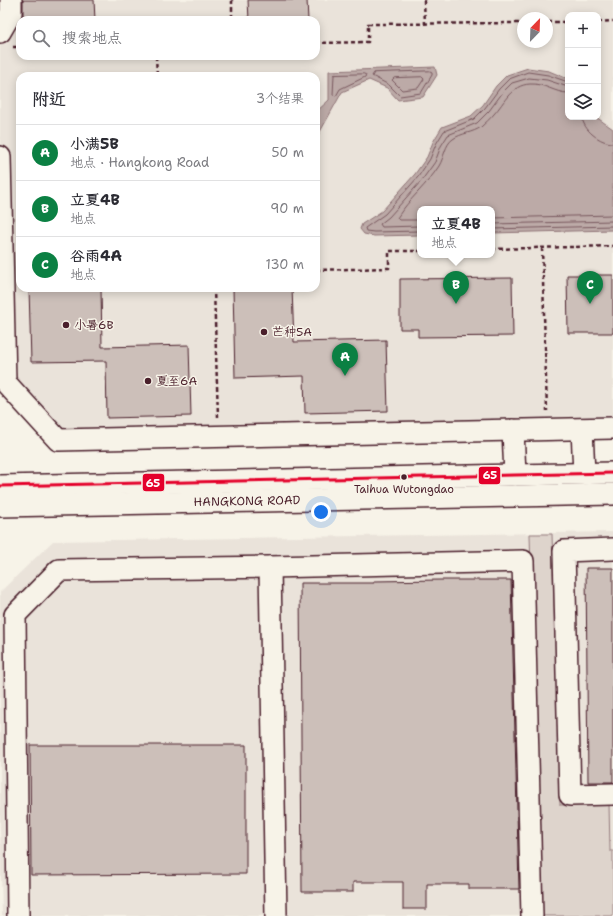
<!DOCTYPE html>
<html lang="zh">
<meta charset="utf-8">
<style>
body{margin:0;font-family:"Shantell Sans","LXGW WenKai TC",sans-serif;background:#f2f2f3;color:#2b2b33}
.controls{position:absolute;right:12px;top:12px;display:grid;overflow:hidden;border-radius:8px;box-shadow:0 2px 10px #0003}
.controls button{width:36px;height:36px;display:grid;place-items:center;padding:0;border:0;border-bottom:1px solid #e1e1e2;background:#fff;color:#2b2b33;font:20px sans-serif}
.compass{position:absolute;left:517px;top:12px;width:36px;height:36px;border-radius:50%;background:#fff;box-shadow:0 2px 10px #0003;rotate:23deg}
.you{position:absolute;left:321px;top:512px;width:14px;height:14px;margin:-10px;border:3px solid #fff;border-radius:50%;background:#1a73e8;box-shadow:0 0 0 6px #1a73e833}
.badge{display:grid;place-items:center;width:26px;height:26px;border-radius:50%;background:#0b8043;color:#fff;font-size:13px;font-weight:700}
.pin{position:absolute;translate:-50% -33px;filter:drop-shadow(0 1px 2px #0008)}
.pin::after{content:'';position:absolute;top:21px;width:14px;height:12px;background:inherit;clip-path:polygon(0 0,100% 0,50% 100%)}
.popup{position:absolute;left:417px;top:206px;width:78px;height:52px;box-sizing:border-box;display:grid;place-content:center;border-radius:8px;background:#fff;filter:drop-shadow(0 1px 3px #0005);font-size:13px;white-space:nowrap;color:#7c7c81}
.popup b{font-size:15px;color:#2b2b33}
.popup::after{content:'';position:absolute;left:50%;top:100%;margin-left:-8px;border:8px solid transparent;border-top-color:#fff}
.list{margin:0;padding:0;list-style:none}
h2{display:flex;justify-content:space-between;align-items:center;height:52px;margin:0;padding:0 16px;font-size:17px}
h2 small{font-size:13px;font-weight:400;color:#7c7c81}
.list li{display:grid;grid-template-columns:26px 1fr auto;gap:12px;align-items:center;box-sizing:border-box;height:56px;padding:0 16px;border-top:1px solid #e1e1e2}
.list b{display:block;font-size:15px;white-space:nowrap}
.list p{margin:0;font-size:13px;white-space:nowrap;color:#7c7c81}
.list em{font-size:13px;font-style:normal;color:#7c7c81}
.icon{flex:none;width:22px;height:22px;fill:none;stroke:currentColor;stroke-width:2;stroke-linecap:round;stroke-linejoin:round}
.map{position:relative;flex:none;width:613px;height:916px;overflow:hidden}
.search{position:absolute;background:#fff;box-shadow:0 2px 10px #0003;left:16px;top:16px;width:304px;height:44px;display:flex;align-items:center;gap:10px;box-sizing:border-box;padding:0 14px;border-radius:12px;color:#7c7c81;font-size:15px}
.panel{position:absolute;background:#fff;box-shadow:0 2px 10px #0003;left:16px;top:72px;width:304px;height:220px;border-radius:12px}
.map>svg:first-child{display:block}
.built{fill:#eae3da;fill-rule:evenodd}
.green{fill:#ded4cc;stroke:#947a7c}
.water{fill:#bcaaa7;stroke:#8e7275}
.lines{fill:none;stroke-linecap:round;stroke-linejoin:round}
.shore{stroke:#78575d;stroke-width:1}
.building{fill:#ccbfb9;stroke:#4a1f2b}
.minor-casing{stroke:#4a1f2b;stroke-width:24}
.path{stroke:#4a1f2b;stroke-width:2.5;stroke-dasharray:4 3;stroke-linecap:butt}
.minor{stroke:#f7f3e8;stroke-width:21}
.bus-1-casing{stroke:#f7f3e8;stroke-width:6}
.bus-1{stroke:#e4002b;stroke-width:3}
.poi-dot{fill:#4a1f2b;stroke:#f7f3e8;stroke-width:1.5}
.labels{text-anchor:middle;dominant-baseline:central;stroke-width:3;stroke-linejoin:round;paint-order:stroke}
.bus-label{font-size:11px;fill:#4a1f2b;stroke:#f7f3e8}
.poi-label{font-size:12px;fill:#4a1f2b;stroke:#f7f3e8;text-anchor:start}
.street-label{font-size:12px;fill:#4a1f2b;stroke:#f7f3e8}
.line-badge{stroke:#f7f3e8;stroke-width:1.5}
.badge-label{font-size:11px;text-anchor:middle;font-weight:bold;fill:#fff}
</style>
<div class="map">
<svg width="613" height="916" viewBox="0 0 613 916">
<rect width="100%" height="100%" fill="#f7f3e8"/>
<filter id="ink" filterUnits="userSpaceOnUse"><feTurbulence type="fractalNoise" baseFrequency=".025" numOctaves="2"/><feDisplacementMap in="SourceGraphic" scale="8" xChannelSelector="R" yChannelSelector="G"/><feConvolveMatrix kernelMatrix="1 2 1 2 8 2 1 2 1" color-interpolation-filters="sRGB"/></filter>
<g filter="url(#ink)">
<g class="built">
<path d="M0,0H613V435L56,448L0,386ZM568,15H598V117H568ZM523,18H547V42H523ZM20,20H316V56H20ZM20,76H316V288H20ZM420,209H492V255H420Z"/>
<polygon points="613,532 613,916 2,916 0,825 0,592 53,541"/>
</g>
<polygon class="green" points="530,534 552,534 560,805 609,804 610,851 613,851 613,916 540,916"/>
<g class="water">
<polygon points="435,67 437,75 423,97 398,100 387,88 369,80 342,92 316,139 316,112 329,100 329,71"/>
<polygon points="528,68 549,71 568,79 568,117 596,117 613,129 613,230 492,233 492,209 420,209 420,235 374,236 364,234 360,229 362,224 382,211 415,174 427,157 433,142 442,127 471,116 483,105 496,86 507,75"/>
</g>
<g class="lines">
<g class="shore">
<polygon points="430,71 432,72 432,75 421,93 400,96 389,85 372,76 374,73"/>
<polygon points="364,74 366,75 365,77 340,89 336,96 333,95 334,75"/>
<polygon points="422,77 424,79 418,88 402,90 392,80 394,78"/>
<path d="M582,117C583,130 600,143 613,143"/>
<polyline points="492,218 613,215"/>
<path d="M420,220H399L397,218C409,199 427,185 439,166C444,158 445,144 453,139C461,133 473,133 481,127C485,123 490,119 494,114C505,102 511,85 530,84C544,83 555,93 568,93"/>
<polyline points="492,224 613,221"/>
<polyline points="420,226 382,227 380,224 389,217 422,180 435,162 441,146 448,135 477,123 489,111 503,92 512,83 529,78 547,80 568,87"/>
<polyline points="492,229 613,226"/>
<polyline points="420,231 374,232 366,231 365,228 385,214 418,177 430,159 436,144 444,131 474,119 485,108 499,89 509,79 528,72 548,75 568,82"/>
</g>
</g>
<g class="building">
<polygon points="23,0 94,0 95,20 23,20"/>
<polygon points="248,0 307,0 308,20 249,20"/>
<polygon points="567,275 613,275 613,333 568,333"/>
<polygon points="512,278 513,336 418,337 418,329 400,329 400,279"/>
<polygon points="29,288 101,288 102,347 189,345 191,416 107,418 106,361 31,362"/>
<polygon points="233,288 292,288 294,342 386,340 388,411 305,413 304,376 235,378"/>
<polygon points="586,568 613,568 613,782 588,782"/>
<polygon points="441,580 511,580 519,889 469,889 469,884 427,884 427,909 403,909 403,882 353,882 353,892 302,892 300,583 374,583 374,581"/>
<polygon points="30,745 246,745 246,874 31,875"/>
</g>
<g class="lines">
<defs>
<g id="minor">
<polyline points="0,32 11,13 11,0"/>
<polyline points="0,157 5,382 58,440 613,428"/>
<polyline points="582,429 584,474"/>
<polyline points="513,430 515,475"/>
<polyline points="0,486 613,473"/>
<polyline points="0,506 613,494"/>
<polyline points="613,549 564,551 570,795 613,794"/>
<polyline points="270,567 276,916"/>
<polyline points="18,916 15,615 59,570 270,567 523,561 532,916"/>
</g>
</defs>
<use href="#minor" class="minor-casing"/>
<g class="path">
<polyline points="232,0 232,20"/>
<polyline points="424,0 425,24"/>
<polyline points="547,22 568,22"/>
<polyline points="598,22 613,21"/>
<polyline points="316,43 368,42 368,24 523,23"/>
<polyline points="13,47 20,47"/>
<polyline points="156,56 157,76"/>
<polyline points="542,248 547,411"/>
<polyline points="492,249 613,246"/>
<polyline points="316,270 389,268 389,251 420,251"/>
<polyline points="214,288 218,417"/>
</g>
<use href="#minor" class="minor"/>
<defs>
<polyline id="bus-1" points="0,486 613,473"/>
</defs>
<use href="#bus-1" class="bus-1-casing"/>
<use href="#bus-1" class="bus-1"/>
</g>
</g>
<g class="poi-dot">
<circle cx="66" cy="325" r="4"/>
<circle cx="264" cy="332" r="4"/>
<circle cx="148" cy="381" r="4"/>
<circle cx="404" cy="477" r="3.5"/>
</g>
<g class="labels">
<g class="bus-label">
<text x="404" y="489">Taihua Wutongdao</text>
</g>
<g class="poi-label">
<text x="74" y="325">小暑6B</text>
<text x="272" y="332">芒种5A</text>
<text x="156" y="381">夏至6A</text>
</g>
<g class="street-label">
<text transform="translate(247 501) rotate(-1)">HANGKONG ROAD</text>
</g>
</g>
<g class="line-badge">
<rect x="478" y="466" width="23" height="19" rx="4" fill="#e4002b"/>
<rect x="142" y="473" width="23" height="19" rx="4" fill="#e4002b"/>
</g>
<g class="badge-label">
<text x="490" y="479">65</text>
<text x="153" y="487">65</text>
</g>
</svg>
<div class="controls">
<button>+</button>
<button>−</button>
<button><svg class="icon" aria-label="layers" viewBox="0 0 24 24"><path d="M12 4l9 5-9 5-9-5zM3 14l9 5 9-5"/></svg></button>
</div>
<svg class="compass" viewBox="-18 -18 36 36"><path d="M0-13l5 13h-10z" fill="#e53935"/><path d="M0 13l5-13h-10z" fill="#7c7c81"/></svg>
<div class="you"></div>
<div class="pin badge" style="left:345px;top:376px">A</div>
<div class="pin badge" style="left:456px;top:304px">B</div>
<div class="popup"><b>立夏4B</b>地点</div>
<div class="pin badge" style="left:590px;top:304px">C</div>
<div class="search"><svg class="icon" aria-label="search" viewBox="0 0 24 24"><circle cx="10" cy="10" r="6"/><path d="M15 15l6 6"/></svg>搜索地点</div>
<section class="panel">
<h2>附近<small>3个结果</small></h2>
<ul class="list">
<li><span class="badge">A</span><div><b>小满5B</b><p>地点 · Hangkong Road</p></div><em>50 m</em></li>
<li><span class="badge">B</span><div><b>立夏4B</b><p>地点</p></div><em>90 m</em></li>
<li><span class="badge">C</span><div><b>谷雨4A</b><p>地点</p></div><em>130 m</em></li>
</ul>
</section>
</div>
